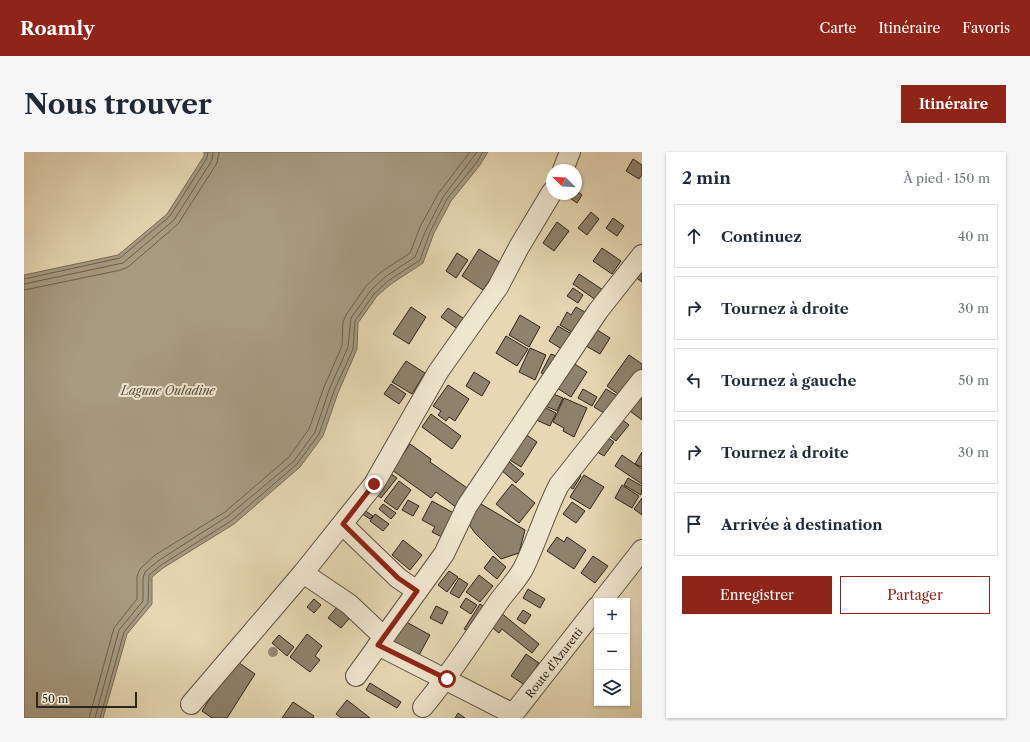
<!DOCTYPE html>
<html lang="fr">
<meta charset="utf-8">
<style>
body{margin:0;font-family:"Libre Caslon Text",serif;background:#f6f6f7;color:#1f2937}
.controls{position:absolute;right:12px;bottom:12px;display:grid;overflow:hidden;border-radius:0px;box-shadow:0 1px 3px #0004}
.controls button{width:36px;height:36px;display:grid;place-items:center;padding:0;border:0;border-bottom:1px solid #e0e1e3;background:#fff;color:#1f2937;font:20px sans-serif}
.compass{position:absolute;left:522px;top:12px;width:36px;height:36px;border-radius:50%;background:#fff;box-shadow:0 1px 3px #0004;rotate:294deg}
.scale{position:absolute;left:12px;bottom:10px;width:101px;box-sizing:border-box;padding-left:4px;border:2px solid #2e251c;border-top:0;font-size:11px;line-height:14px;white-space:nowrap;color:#2e251c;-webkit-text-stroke:3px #efe6cf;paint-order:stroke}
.stop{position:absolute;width:12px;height:12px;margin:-9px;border:3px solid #8f2418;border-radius:50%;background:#fff}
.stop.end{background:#8f2418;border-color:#fff;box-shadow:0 1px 4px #0008}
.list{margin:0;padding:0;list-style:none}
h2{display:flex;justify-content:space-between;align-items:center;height:52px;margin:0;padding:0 16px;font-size:17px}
h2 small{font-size:13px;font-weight:400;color:#747a83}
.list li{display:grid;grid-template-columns:26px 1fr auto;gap:12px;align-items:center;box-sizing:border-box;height:64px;margin:0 8px 8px;padding:0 8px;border:1px solid #e0e1e3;border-radius:0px}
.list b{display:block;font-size:15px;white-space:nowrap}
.list em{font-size:13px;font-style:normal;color:#747a83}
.actions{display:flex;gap:8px;padding:12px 16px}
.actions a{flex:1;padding:9px 0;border:1px solid #8f2418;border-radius:0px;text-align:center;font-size:14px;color:#8f2418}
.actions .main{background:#8f2418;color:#fff}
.icon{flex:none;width:22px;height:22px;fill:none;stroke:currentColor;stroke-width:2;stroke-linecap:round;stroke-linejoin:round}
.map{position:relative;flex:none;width:618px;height:566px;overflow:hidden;border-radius:0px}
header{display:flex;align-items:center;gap:24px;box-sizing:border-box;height:56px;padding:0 20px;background:#8f2418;color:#fff}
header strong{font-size:19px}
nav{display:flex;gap:22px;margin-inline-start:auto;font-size:14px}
.intro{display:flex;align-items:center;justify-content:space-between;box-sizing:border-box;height:96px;padding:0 24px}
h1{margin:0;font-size:28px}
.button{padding:10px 18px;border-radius:0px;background:#8f2418;color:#fff;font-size:14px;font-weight:700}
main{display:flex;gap:24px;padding:0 24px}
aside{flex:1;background:#fff;border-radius:0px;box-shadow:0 1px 3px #0004}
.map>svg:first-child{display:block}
.water{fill:#a79b81;stroke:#776c59}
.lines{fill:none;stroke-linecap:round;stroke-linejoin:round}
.shore{stroke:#6a604e;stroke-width:1}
.building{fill:#8e826c;stroke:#2e251c}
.minor-casing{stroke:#5c5242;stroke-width:22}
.minor{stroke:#efe6cf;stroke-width:20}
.tree{fill:#968a72}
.route{stroke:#8f2418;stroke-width:5}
.labels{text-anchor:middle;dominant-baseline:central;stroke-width:4;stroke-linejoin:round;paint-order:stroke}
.street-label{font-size:11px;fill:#2e251c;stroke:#efe6cf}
.water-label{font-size:12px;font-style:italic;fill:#584e3f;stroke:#efe6cf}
</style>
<header>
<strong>Roamly</strong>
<nav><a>Carte</a><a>Itinéraire</a><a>Favoris</a></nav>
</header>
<div class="intro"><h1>Nous trouver</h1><a class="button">Itinéraire</a></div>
<main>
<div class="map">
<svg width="618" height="566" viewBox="0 0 618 566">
<rect width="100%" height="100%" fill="#e6d8b5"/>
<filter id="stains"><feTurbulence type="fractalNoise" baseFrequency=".005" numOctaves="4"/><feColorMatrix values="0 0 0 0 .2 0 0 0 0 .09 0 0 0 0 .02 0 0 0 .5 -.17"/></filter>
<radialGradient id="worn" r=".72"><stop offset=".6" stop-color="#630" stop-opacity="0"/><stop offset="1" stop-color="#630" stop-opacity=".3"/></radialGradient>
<polygon class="water" points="180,0 464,0 456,13 427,49 410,81 399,111 367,132 353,144 334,171 333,197 314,241 299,284 276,315 210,372 139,416 128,425 128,452 103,482 79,566 0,566 0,123 94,103 143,62 180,4"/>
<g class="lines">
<g class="shore">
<polyline points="0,127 96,106 146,64 183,6 184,0"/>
<polyline points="0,132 99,111 150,68 188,8 189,0"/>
<polyline points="0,138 97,118 104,115 154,72 193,11 195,0"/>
<polyline points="65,566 90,476 113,447 113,424 116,417 131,403 201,360 265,305 285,277 300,235 318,194 319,170 322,163 342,134 357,120 386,101 396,75 414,42 446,0"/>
<polyline points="71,566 95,478 119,449 119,426 121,420 134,409 204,364 270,309 291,280 305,238 324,195 327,166 347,138 361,125 391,105 402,78 419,45 453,0"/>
<polyline points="76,566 100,480 124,451 125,423 137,413 207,369 273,312 295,282 310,239 329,197 331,169 350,142 364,129 396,108 406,80 423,47 453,10 459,0"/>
</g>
</g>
<g class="building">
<polygon points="609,7 618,13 618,23 615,27 602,19"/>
<polygon points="552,38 558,43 553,51 540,42 552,42"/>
<polygon points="567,60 575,67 563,83 554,76"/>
<polygon points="589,66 600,74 593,84 582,76"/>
<polygon points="533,70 545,79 530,99 519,91"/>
<polygon points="578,96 597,109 588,122 569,109"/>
<polygon points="455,97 477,111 459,138 438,124"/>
<polygon points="433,101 444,108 432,126 422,119"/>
<polygon points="618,107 618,130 606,121"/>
<polygon points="555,122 579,138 572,148 549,132"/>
<polygon points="549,136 559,143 554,151 543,144"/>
<polygon points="387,155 402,165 385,192 369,182"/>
<polygon points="552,155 566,163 554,184 536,173 543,160 547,163"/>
<polygon points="424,156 442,168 435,178 417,165"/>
<polygon points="496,163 516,175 505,195 485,183"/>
<polygon points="534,174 551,184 541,199 525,189"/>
<polygon points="567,174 586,186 576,202 557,191"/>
<polygon points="482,184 504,197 493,214 472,201"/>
<polygon points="506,196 522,203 511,228 495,220"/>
<polygon points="527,202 537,206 527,226 517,221"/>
<polygon points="605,203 618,212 618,217 598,245 583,234"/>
<polygon points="382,209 401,221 388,242 368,230"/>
<polygon points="546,209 563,220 547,245 530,234"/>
<polygon points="450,220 466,230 458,244 442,234"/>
<polygon points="367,232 382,242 375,252 360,242"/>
<polygon points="424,233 445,247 431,269 425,265 422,269 414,263 417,259 409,254"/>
<polygon points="559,237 573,245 568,254 554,246"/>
<polygon points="582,237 597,246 585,264 570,255"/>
<polygon points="525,240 539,246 533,259 519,253"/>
<polygon points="618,243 618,268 606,259"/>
<polygon points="540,246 563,256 550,285 539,279 540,276 529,270"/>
<polygon points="516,253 532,261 526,274 510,267"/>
<polygon points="407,262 437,284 428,297 398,275"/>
<polygon points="595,265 605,273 592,289 582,281"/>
<polygon points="498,280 513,290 497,315 481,305"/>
<polygon points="580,283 590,290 580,304 570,298"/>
<polygon points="386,292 407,307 406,310 446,338 433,356 412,340 407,346 368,318"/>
<polygon points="618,300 618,315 611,312"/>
<polygon points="598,303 618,317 618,332 591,314"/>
<polygon points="483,308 500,322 492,331 476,317"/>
<polygon points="551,320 557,324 549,337 542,333"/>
<polygon points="366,321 373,326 357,346 351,341"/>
<polygon points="560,323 580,335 566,357 546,345"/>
<polygon points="604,326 618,334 617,343 600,333"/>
<polygon points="375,329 387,338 373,358 360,349"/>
<polygon points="488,332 511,351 495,371 472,352"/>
<polygon points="598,333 615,344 608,356 591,346"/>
<polygon points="618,346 618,363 610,357"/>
<polygon points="384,348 395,354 389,364 378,358"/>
<polygon points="408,349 435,364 422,387 408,380 411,375 398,368"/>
<polygon points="452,349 501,378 495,401 477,407 451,381 441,367"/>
<polygon points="548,350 561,359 552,371 539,362"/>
<polygon points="359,352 372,361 367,367 355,357"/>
<polygon points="340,358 349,364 346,367 337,361"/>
<polygon points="351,362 365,372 359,379 346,369"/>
<polygon points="533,385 540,390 543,385 562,398 550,417 523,399"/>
<polygon points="379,388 398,403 386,418 368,403"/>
<polygon points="469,404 482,415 473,427 460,416"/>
<polygon points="569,404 584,414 571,431 557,421"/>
<polygon points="425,419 434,425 423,440 414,433"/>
<polygon points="455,423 469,434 456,450 442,440"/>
<polygon points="435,426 444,432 435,446 426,441"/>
<polygon points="504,437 521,447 516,456 499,446"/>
<polygon points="442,446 453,453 447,462 436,455"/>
<polygon points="290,447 297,453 290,461 283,455"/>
<polygon points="317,450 330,461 317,476 304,466"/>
<polygon points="456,452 465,458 449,482 440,477"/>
<polygon points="412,454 424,460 418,472 406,466"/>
<polygon points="499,458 507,463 501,472 493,467"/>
<polygon points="476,460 515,492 508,501 478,477 475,481 465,473"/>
<polygon points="375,466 406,483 395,503 364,486"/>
<polygon points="283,482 298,494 291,504 296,508 286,520 266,505"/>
<polygon points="255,483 270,495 263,504 248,491"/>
<polygon points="502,502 515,511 501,533 487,524"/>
<polygon points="211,508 231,522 203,566 188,566 178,559"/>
<polygon points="346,531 377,550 373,556 342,538"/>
<polygon points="323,548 346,566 317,566 312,562"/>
<polygon points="269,550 290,564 289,566 258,566"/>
<polygon points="434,561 441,566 431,566"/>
</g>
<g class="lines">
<defs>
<g id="minor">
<polyline points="539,18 546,0"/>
<polyline points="319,373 374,426 393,439"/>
<polyline points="279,421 325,452 360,485"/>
<polyline points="578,449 618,398"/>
<polyline points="354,493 489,562"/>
<polyline points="332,524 420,402 443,354 574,159 618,103"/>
<polyline points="167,552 279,421 350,332 414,220 474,135 495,95 528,40"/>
<path d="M399,555C427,522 450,485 475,449C483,438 493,428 499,417C513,389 521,360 535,333L618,228"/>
<polyline points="486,566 573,455"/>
</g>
</defs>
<use href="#minor" class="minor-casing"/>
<use href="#minor" class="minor"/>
</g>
<circle class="tree" cx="249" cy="500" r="5"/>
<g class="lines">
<polyline class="route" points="350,332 319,372 374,426 393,439 354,493 423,527"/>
</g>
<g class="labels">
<g class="street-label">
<text transform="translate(530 511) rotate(-52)">Route d'Azuretti</text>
</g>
<g class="water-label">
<text x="144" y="238">Lagune Ouladine</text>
</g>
</g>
<rect width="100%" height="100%" filter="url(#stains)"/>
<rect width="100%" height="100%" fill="url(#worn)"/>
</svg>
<div class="controls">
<button>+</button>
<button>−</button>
<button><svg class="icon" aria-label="layers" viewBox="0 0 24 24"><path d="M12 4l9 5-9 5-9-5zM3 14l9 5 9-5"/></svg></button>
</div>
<svg class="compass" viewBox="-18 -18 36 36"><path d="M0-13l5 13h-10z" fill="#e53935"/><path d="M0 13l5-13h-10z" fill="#747a83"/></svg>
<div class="scale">50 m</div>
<div class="stop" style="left:423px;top:527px"></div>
<div class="stop end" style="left:350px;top:332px"></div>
</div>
<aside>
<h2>2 min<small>À pied · 150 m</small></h2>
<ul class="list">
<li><svg class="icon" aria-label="ahead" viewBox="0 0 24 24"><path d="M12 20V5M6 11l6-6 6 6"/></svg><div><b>Continuez</b></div><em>40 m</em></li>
<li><svg class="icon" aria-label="right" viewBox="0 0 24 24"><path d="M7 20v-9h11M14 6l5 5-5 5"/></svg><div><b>Tournez à droite</b></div><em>30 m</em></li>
<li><svg class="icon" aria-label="left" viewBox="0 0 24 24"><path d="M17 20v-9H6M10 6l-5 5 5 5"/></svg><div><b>Tournez à gauche</b></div><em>50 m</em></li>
<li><svg class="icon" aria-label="right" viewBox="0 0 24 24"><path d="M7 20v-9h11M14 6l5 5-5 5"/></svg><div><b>Tournez à droite</b></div><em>30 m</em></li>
<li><svg class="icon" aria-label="arrive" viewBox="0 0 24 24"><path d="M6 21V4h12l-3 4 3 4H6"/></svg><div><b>Arrivée à destination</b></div></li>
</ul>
<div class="actions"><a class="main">Enregistrer</a><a>Partager</a></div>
</aside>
</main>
